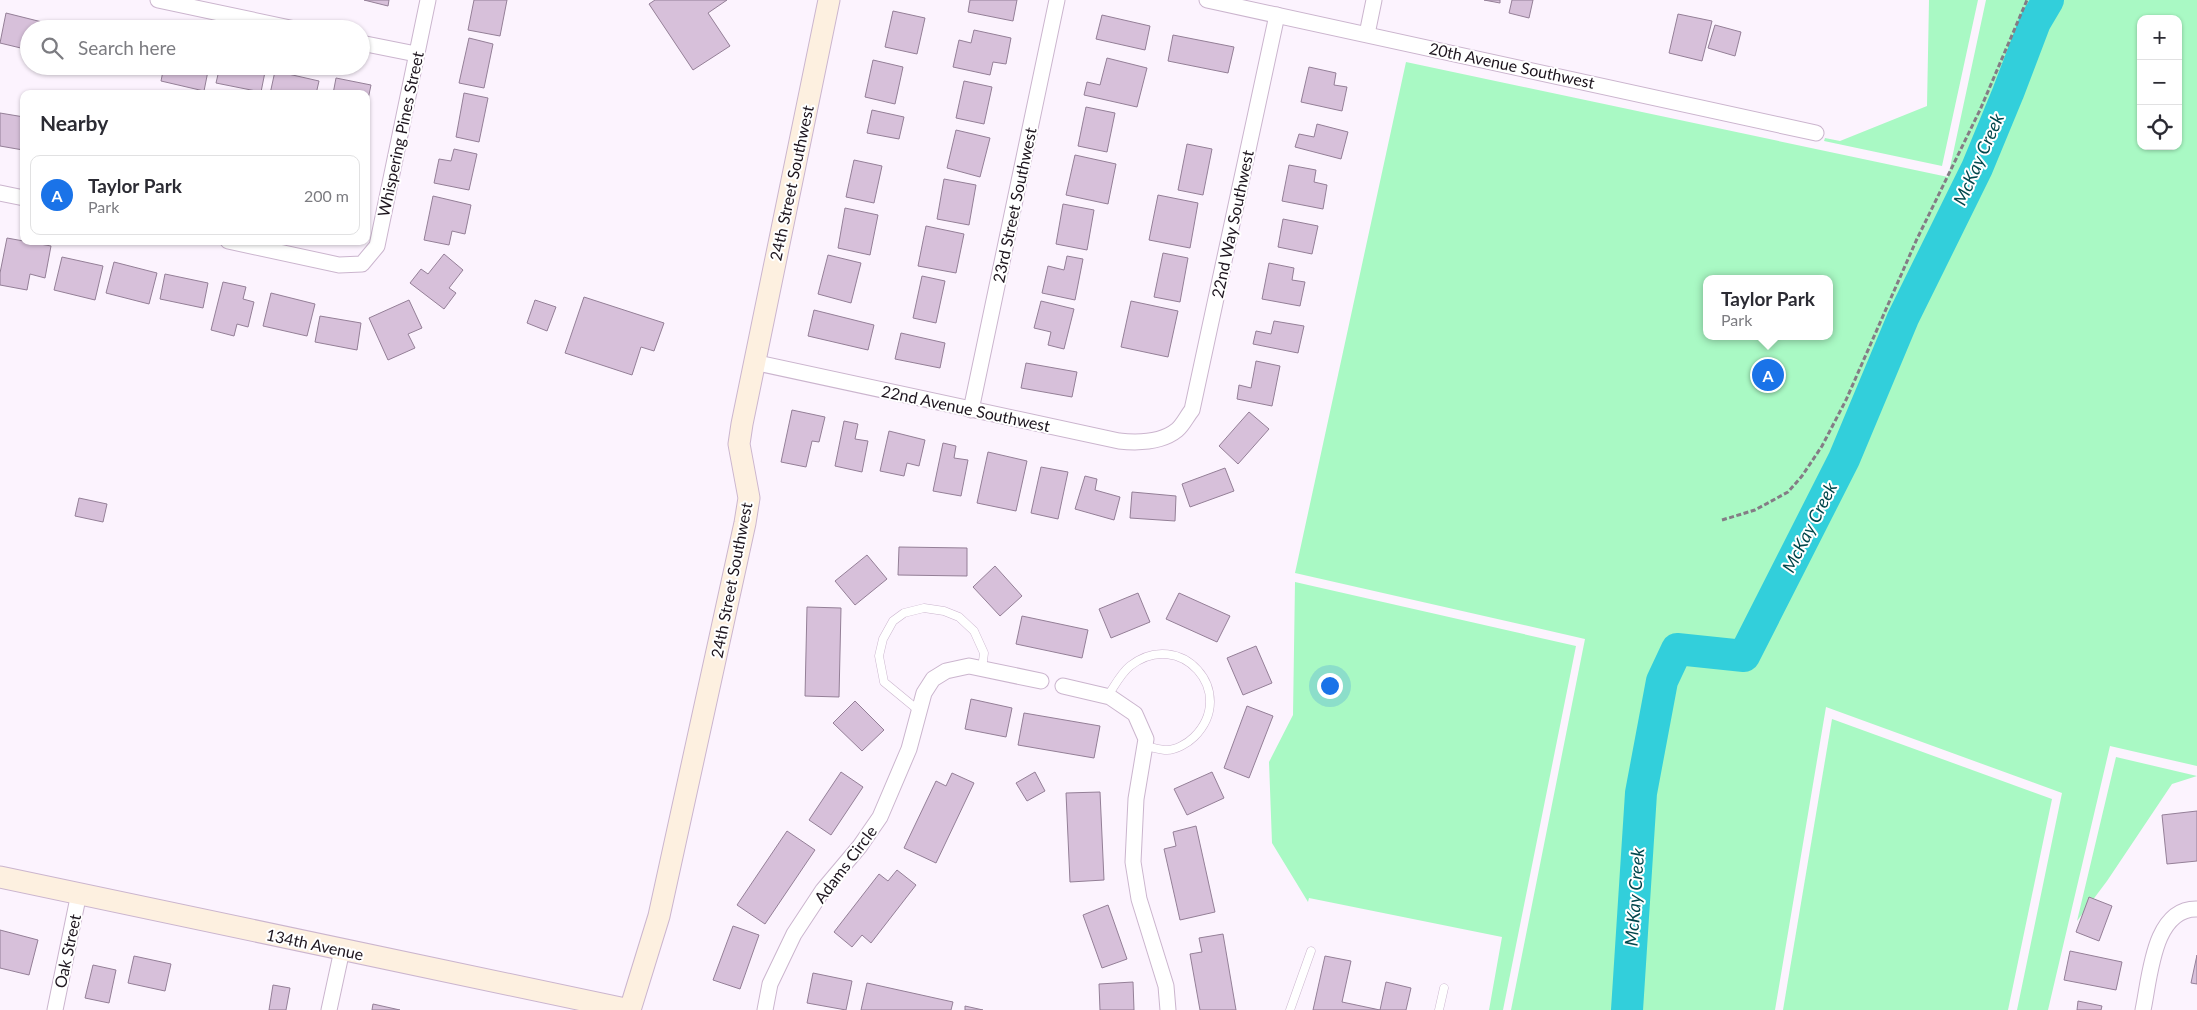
<!DOCTYPE html>
<meta charset="utf-8">
<style>
body{margin:0;font-family:Lato,sans-serif;background:#f2f2f3;color:#2b2b33}
.controls{position:absolute;right:15px;top:15px;display:grid;overflow:hidden;border-radius:10px;box-shadow:0 1px 4px #0004}
.controls button{width:45px;height:45px;display:grid;place-items:center;padding:0;border:0;border-bottom:1px solid #e1e1e2;background:#fff;color:#2b2b33;font:25px sans-serif}
.you{position:absolute;left:1329px;top:685px;width:18px;height:18px;margin:-12px;border:4px solid #fff;border-radius:50%;background:#1a73e8;box-shadow:0 0 0 8px #1a73e833}
.badge{display:grid;place-items:center;width:32px;height:32px;border-radius:50%;background:#1a73e8;color:#fff;font-size:16px;font-weight:700}
.pin{position:absolute;translate:-50% -50%;border:2px solid #fff;box-shadow:0 1px 5px #0006}
.popup{position:absolute;left:1703px;top:275px;width:130px;height:65px;box-sizing:border-box;display:grid;place-content:center;border-radius:10px;background:#fff;filter:drop-shadow(0 1px 4px #0005);font-size:16px;white-space:nowrap;color:#7c7c81}
.popup b{font-size:19px;color:#2b2b33}
.popup::after{content:'';position:absolute;left:50%;top:100%;margin-left:-10px;border:10px solid transparent;border-top-color:#fff}
.list{margin:0;padding:0;list-style:none}
h2{display:flex;justify-content:space-between;align-items:center;height:65px;margin:0;padding:0 20px;font-size:21px}
h2 small{font-size:16px;font-weight:400;color:#7c7c81}
.list li{display:grid;grid-template-columns:32px 1fr auto;gap:15px;align-items:center;box-sizing:border-box;height:80px;margin:0 10px 10px;padding:0 10px;border:1px solid #e1e1e2;border-radius:10px}
.list b{display:block;font-size:19px;white-space:nowrap}
.list p{margin:0;font-size:16px;white-space:nowrap;color:#7c7c81}
.list em{font-size:16px;font-style:normal;color:#7c7c81}
.icon{flex:none;width:28px;height:28px;fill:none;stroke:currentColor;stroke-width:2;stroke-linecap:round;stroke-linejoin:round}
.map{position:relative;flex:none;width:2197px;height:1010px;overflow:hidden}
.search{position:absolute;background:#fff;box-shadow:0 1px 4px #0004;left:20px;top:20px;width:350px;height:55px;display:flex;align-items:center;gap:12px;box-sizing:border-box;padding:0 18px;border-radius:28px;color:#7c7c81;font-size:19px}
.panel{position:absolute;background:#fff;box-shadow:0 1px 4px #0004;left:20px;top:90px;width:350px;height:155px;border-radius:10px}
.map>svg:first-child{display:block}
.green{fill:#a9f9c4;fill-rule:evenodd}
.lines{fill:none;stroke-linecap:round;stroke-linejoin:round}
.river{stroke:#32cfdb;stroke-width:32}
.building{fill:#d7c0da;stroke:#947f97}
.lane-casing{stroke:#cbb5ce;stroke-width:9}
.street-casing{stroke:#cbb5ce;stroke-width:17}
.secondary-casing{stroke:#cbb5ce;stroke-width:23}
.path{stroke:#847c85;stroke-width:3;stroke-dasharray:5 2.5;stroke-linecap:butt}
.lane{stroke:#fff;stroke-width:8}
.street{stroke:#fff;stroke-width:15}
.secondary{stroke:#fdf0e0;stroke-width:21}
.labels{text-anchor:middle;dominant-baseline:central;stroke-width:4;stroke-linejoin:round;paint-order:stroke}
.street-label{font-size:16px;fill:#1d151e;stroke:#fff}
.water-label{font-size:18px;font-style:italic;fill:#01474c;stroke:#fff}
</style>
<div class="map">
<svg width="2197" height="1010" viewBox="0 0 2197 1010">
<rect width="100%" height="100%" fill="#fcf3fe"/>
<g class="green">
<polygon points="1929,0 1978,0 1942,166 1824,141 1825,138 1840,141 1927,106"/>
<path d="M1986,0H2197V766L2110,746L2048,1010H2017L2062,793L1826,707L1775,1010H1511L1585,639L1295,573L1406,62L1948,177ZM2141,19H2178V146H2141ZM1707,279H1829V336H1707Z"/>
<polygon points="1295,582 1576,646 1503,1010 1489,1010 1502,937 1309,898 1308,902 1272,843 1269,762 1293,715"/>
<polygon points="1832,719 2052,799 2008,1010 1783,1010"/>
<polygon points="2116,757 2197,776 2172,784 2107,881 2077,921"/>
</g>
<g class="lines">
<polyline class="river" points="1627,1010 1641,793 1662,681 1677,649 1744,656 1844,459 1903,318 1977,168 2008,93 2035,22 2048,0"/>
</g>
<g class="building">
<polygon points="364,0 389,0 388,6"/>
<polygon points="474,0 507,0 500,36 468,30"/>
<polygon points="655,0 727,0 708,13 730,46 693,70 649,4"/>
<polygon points="970,0 1017,0 1013,21 968,12"/>
<polygon points="1484,0 1500,0 1500,3"/>
<polygon points="1512,0 1533,0 1529,18 1509,13"/>
<polygon points="893,11 925,18 917,54 885,47"/>
<polygon points="6,13 50,24 49,29 29,29 29,50 0,43"/>
<polygon points="1678,14 1712,21 1702,61 1669,53"/>
<polygon points="1102,15 1150,26 1145,50 1096,39"/>
<polygon points="60,22 91,29 59,29"/>
<polygon points="1715,25 1741,32 1735,56 1708,48"/>
<polygon points="974,30 1011,38 1006,64 993,62 990,75 953,67 959,40 971,43"/>
<polygon points="1173,35 1234,47 1228,73 1168,61"/>
<polygon points="469,38 493,44 484,88 459,83"/>
<polygon points="1107,58 1147,68 1137,107 1084,95 1087,82 1100,85"/>
<polygon points="873,60 903,67 895,104 865,97"/>
<polygon points="164,66 209,66 204,91 161,81"/>
<polygon points="220,66 266,67 261,92 216,83"/>
<polygon points="1309,67 1336,73 1334,85 1347,87 1342,111 1301,102"/>
<polygon points="275,71 319,81 316,94 270,94"/>
<polygon points="336,78 371,85 366,109 366,94 333,94"/>
<polygon points="964,81 992,87 984,124 956,118"/>
<polygon points="464,93 488,98 479,142 456,137"/>
<polygon points="1086,107 1115,113 1107,152 1078,146"/>
<polygon points="872,110 904,117 899,139 867,133"/>
<polygon points="0,113 24,117 23,150 0,146"/>
<polygon points="1317,124 1348,132 1341,159 1295,147 1299,134 1314,137"/>
<polygon points="956,130 990,138 980,177 947,168"/>
<polygon points="1187,144 1212,149 1203,195 1178,190"/>
<polygon points="454,149 477,154 469,190 434,183 439,159 451,161"/>
<polygon points="1075,155 1116,164 1108,204 1066,195"/>
<polygon points="854,160 882,166 874,203 846,197"/>
<polygon points="1289,165 1316,170 1314,182 1327,185 1323,209 1282,201"/>
<polygon points="944,179 976,185 969,225 937,219"/>
<polygon points="1158,195 1198,203 1190,248 1149,240"/>
<polygon points="433,196 471,205 465,234 452,231 449,245 424,240"/>
<polygon points="1063,204 1094,210 1087,250 1056,244"/>
<polygon points="845,208 878,215 870,255 838,248"/>
<polygon points="1283,219 1318,226 1312,254 1278,247"/>
<polygon points="926,226 964,234 956,273 918,266"/>
<polygon points="7,238 51,246 45,278 30,274 27,290 0,285 0,273"/>
<polygon points="1163,253 1188,258 1180,302 1154,297"/>
<polygon points="444,254 463,270 449,288 456,293 444,309 410,283 421,269 428,274"/>
<polygon points="828,255 861,263 851,303 818,294"/>
<polygon points="1067,256 1083,259 1075,300 1042,293 1048,266 1064,270"/>
<polygon points="62,257 103,266 95,300 54,290"/>
<polygon points="114,262 157,273 149,304 106,293"/>
<polygon points="1269,263 1294,268 1292,280 1305,282 1300,306 1262,299"/>
<polygon points="165,274 208,283 203,308 160,299"/>
<polygon points="922,276 945,281 936,323 913,318"/>
<polygon points="223,282 246,287 243,299 254,302 248,327 237,324 234,336 211,330"/>
<polygon points="271,293 315,304 307,336 263,326"/>
<polygon points="584,297 664,323 654,351 641,347 632,375 565,353"/>
<polygon points="409,300 422,328 408,334 415,348 388,360 369,318"/>
<polygon points="535,300 556,307 547,331 527,323"/>
<polygon points="1041,301 1074,309 1064,349 1048,345 1051,332 1034,328"/>
<polygon points="1131,301 1178,311 1168,357 1121,347"/>
<polygon points="814,310 874,325 868,350 808,336"/>
<polygon points="320,316 361,323 357,350 315,342"/>
<polygon points="1274,321 1304,326 1298,353 1253,344 1256,331 1271,334"/>
<polygon points="901,333 945,343 940,368 895,359"/>
<polygon points="1256,361 1280,366 1272,406 1237,399 1239,385 1251,388"/>
<polygon points="1026,363 1077,372 1072,397 1021,388"/>
<polygon points="792,410 825,417 819,442 812,441 806,467 781,462"/>
<polygon points="1249,412 1269,429 1238,464 1219,446"/>
<polygon points="844,421 858,424 855,439 868,441 862,472 835,466"/>
<polygon points="889,431 925,440 919,466 907,463 904,476 880,471"/>
<polygon points="943,443 956,446 954,458 968,460 961,496 933,491"/>
<polygon points="988,452 1027,461 1016,511 977,503"/>
<polygon points="1041,467 1068,472 1058,519 1031,513"/>
<polygon points="1225,468 1234,491 1190,507 1182,484"/>
<polygon points="1085,476 1097,479 1095,490 1120,497 1114,520 1075,509"/>
<polygon points="1132,492 1176,496 1175,521 1130,518"/>
<polygon points="79,498 107,504 103,522 75,516"/>
<polygon points="899,547 967,548 967,576 898,575"/>
<polygon points="867,555 887,579 855,605 835,581"/>
<polygon points="995,566 1022,596 1000,616 973,587"/>
<polygon points="1138,593 1150,622 1111,638 1099,609"/>
<polygon points="1179,593 1230,616 1217,642 1166,619"/>
<polygon points="807,607 841,608 839,697 805,696"/>
<polygon points="1022,616 1088,630 1082,658 1016,644"/>
<polygon points="1256,646 1272,683 1243,695 1227,658"/>
<polygon points="971,699 1012,708 1006,737 965,729"/>
<polygon points="855,701 884,730 862,751 833,723"/>
<polygon points="1247,706 1273,716 1249,778 1224,768"/>
<polygon points="1024,713 1100,726 1094,758 1018,745"/>
<polygon points="841,772 863,787 831,835 809,820"/>
<polygon points="1035,772 1045,791 1027,801 1016,783"/>
<polygon points="1212,772 1224,798 1187,815 1174,789"/>
<polygon points="952,773 974,783 936,863 904,848 936,781 946,786"/>
<polygon points="1100,792 1104,880 1070,882 1066,793"/>
<polygon points="2197,811 2197,861 2167,864 2162,815"/>
<polygon points="1196,826 1215,912 1180,920 1164,849 1176,846 1173,832"/>
<polygon points="787,831 815,850 765,924 737,905"/>
<polygon points="897,870 916,885 871,943 862,935 852,947 834,932 879,874 888,881"/>
<polygon points="2089,897 2112,906 2099,941 2076,932"/>
<polygon points="1108,905 1127,959 1102,968 1083,915"/>
<polygon points="733,926 759,935 740,989 713,980"/>
<polygon points="0,930 38,940 29,975 0,968"/>
<polygon points="1223,934 1236,1010 1200,1010 1190,954 1202,952 1199,938"/>
<polygon points="2070,951 2122,962 2116,990 2064,980"/>
<polygon points="2197,955 2197,984 2191,983"/>
<polygon points="134,956 171,964 165,991 128,983"/>
<polygon points="1325,956 1351,961 1342,1002 1380,1010 1386,982 1411,988 1406,1010 1313,1010"/>
<polygon points="93,965 116,970 109,1003 85,998"/>
<polygon points="813,973 852,981 846,1010 807,1003"/>
<polygon points="1133,982 1134,1010 1100,1010 1099,984"/>
<polygon points="867,983 953,1002 951,1010 861,1010"/>
<polygon points="273,985 290,988 286,1010 269,1010"/>
<polygon points="2078,1001 2102,1006 2101,1010 2077,1010"/>
<polygon points="373,1004 400,1010 372,1010"/>
<polygon points="965,1006 983,1010 965,1010"/>
</g>
<g class="lines">
<defs>
<g id="lane">
<path d="M1107,697C1114,687 1121,673 1130,666C1180,627 1239,692 1194,737C1188,743 1176,750 1167,750C1160,750 1152,747 1145,746"/>
<polyline points="918,710 884,682 879,656 883,639 893,621 904,613 924,608 944,611 959,617 974,631 984,653 982,669"/>
<polyline points="1290,1010 1311,951"/>
<polyline points="1439,1010 1444,988"/>
</g>
<g id="street">
<polyline points="158,0 295,29"/>
<polyline points="1207,0 1816,133"/>
<polyline points="1367,34 1374,0"/>
<polyline points="361,43 416,54"/>
<polyline points="0,193 24,198"/>
<polyline points="228,241 339,265 362,264 377,246 428,0"/>
<path d="M753,362L1119,441C1138,443 1161,443 1177,430C1183,425 1187,416 1192,410L1277,15"/>
<polyline points="971,410 1057,0"/>
<polyline points="1063,686 1110,697 1135,714 1146,739 1136,799 1133,862 1139,899 1166,986 1168,1010"/>
<polyline points="55,1010 79,893"/>
<polyline points="329,1010 342,950"/>
<polyline points="765,1010 770,984 794,934 823,890 860,846 880,817 909,749 924,693 933,679 946,671 969,666 1041,681"/>
<path d="M2143,1010C2150,978 2153,908 2197,909"/>
</g>
<g id="secondary">
<polyline points="0,877 630,1010"/>
<polyline points="630,1010 659,916 745,523 749,498 739,444 742,424 829,0"/>
</g>
</defs>
<use href="#lane" class="lane-casing"/>
<use href="#street" class="street-casing"/>
<use href="#secondary" class="secondary-casing"/>
<polyline class="path" points="1722,520 1755,510 1788,492 1802,476 1822,446 1846,400 1916,241 1980,110 2027,0"/>
<use href="#lane" class="lane"/>
<use href="#street" class="street"/>
<use href="#secondary" class="secondary"/>
</g>
<g class="labels">
<g class="street-label">
<text transform="translate(1512 65) rotate(12)">20th Avenue Southwest</text>
<text transform="translate(400 134) rotate(-78)">Whispering Pines Street</text>
<text transform="translate(791 183) rotate(-78)">24th Street Southwest</text>
<text transform="translate(1014 205) rotate(-78)">23rd Street Southwest</text>
<text transform="translate(1232 224) rotate(-78)">22nd Way Southwest</text>
<text transform="translate(966 408) rotate(12)">22nd Avenue Southwest</text>
<text transform="translate(731 580) rotate(-79)">24th Street Southwest</text>
<text transform="translate(845 864) rotate(-53)">Adams Circle</text>
<text transform="translate(315 944) rotate(12)">134th Avenue</text>
<text transform="translate(67 951) rotate(-78)">Oak Street</text>
</g>
<g class="water-label">
<text transform="translate(1978 159) rotate(-66)">McKay Creek</text>
<text transform="translate(1809 527) rotate(-63)">McKay Creek</text>
<text transform="translate(1634 897) rotate(-86)">McKay Creek</text>
</g>
</g>
</svg>
<div class="controls">
<button>+</button>
<button>−</button>
<button><svg class="icon" aria-label="locate" viewBox="0 0 24 24"><circle cx="12" cy="12" r="6"/><path d="M12 2v4M12 18v4M2 12h4M18 12h4"/></svg></button>
</div>
<div class="you"></div>
<div class="pin badge" style="left:1768px;top:375px">A</div>
<div class="popup"><b>Taylor Park</b>Park</div>
<div class="search"><svg class="icon" aria-label="search" viewBox="0 0 24 24"><circle cx="10" cy="10" r="6"/><path d="M15 15l6 6"/></svg>Search here</div>
<section class="panel">
<h2>Nearby<small></small></h2>
<ul class="list">
<li><span class="badge">A</span><div><b>Taylor Park</b><p>Park</p></div><em>200 m</em></li>
</ul>
</section>
</div>
